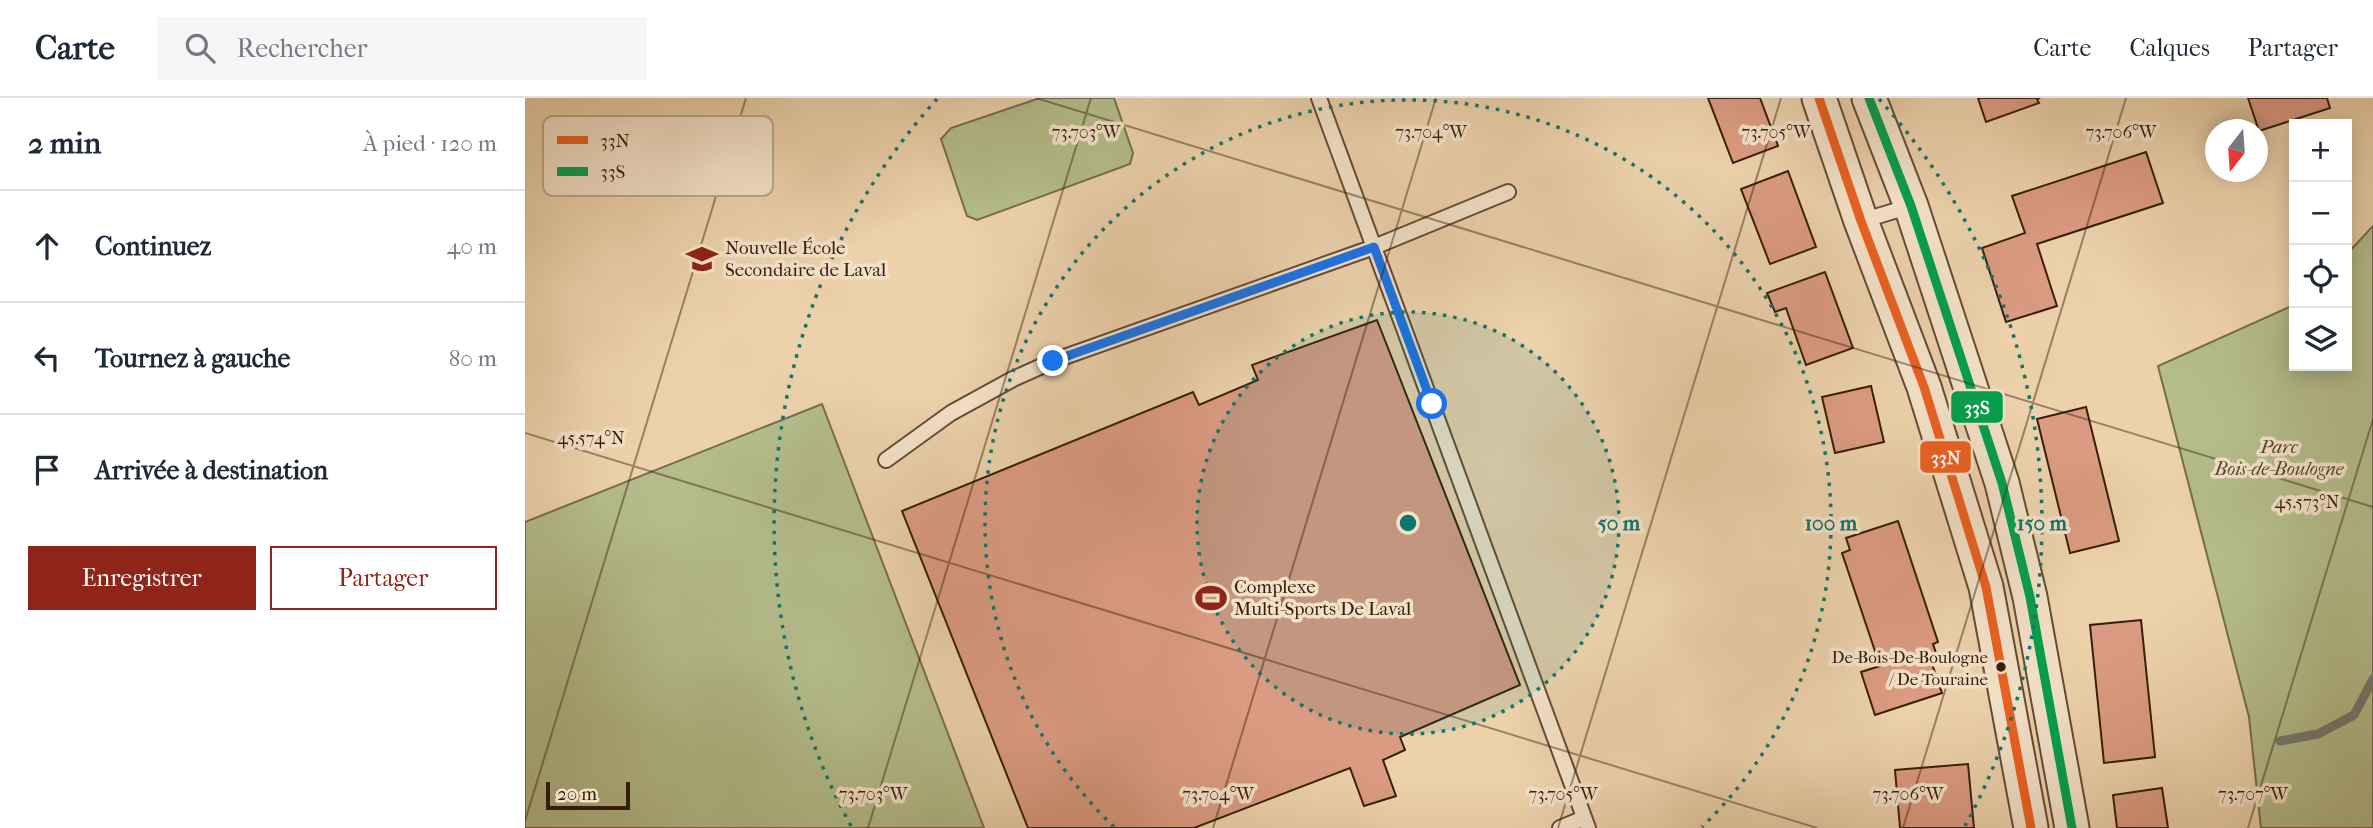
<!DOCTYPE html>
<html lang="fr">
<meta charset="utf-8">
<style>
body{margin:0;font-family:"IM FELL French Canon",serif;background:#f6f6f7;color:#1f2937}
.controls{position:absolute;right:21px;top:21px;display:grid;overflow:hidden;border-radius:0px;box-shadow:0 4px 18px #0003}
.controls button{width:63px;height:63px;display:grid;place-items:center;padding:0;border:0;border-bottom:2px solid #e0e1e3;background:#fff;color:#1f2937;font:35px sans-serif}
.compass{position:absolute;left:1680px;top:21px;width:63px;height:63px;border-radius:50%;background:#fff;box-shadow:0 4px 18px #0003;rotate:197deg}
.scale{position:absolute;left:21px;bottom:18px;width:84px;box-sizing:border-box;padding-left:7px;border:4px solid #371e0c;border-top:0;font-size:19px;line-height:24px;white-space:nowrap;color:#371e0c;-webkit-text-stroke:5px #f3e1c8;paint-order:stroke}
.stop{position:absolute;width:21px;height:21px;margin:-16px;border:5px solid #1a73e8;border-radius:50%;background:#fff}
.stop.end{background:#1a73e8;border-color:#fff;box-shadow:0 2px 7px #0008}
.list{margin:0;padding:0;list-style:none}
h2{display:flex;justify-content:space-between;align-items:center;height:91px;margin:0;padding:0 28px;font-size:30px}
h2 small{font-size:23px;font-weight:400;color:#747a83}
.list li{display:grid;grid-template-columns:46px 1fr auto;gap:21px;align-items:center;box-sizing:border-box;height:112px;padding:0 28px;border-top:2px solid #e0e1e3}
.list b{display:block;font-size:26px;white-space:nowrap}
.list em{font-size:23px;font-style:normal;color:#747a83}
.actions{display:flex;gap:14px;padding:21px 28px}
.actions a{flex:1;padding:16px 0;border:2px solid #8f2418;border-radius:0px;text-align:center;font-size:24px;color:#8f2418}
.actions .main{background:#8f2418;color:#fff}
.icon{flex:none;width:38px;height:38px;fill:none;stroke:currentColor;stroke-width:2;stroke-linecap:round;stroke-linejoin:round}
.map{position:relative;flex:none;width:1848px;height:730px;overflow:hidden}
header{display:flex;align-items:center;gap:42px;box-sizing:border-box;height:98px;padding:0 35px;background:#fff;border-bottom:2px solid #e0e1e3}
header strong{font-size:33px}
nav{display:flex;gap:38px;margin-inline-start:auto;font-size:24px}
.search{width:490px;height:63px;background:#f6f6f7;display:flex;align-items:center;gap:18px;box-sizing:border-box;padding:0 24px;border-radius:0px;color:#747a83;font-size:26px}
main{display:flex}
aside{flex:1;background:#fff}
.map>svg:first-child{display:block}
.green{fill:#b4bc8b;stroke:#766d4c;stroke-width:2}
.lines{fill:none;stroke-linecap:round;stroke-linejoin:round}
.stream{stroke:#737970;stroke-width:9}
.building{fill:#db9b82;stroke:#371e0c;stroke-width:2}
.service-casing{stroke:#644b34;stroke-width:18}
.tertiary-casing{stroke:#644b34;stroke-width:37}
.service{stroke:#f3e1c8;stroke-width:14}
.tertiary{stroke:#f3e1c8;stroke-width:33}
.bus-1-casing{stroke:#f3e1c8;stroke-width:14}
.bus-2-casing{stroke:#f3e1c8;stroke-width:14}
.bus-1{stroke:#e96121;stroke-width:9}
.bus-2{stroke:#039f4e;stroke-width:9}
.route{stroke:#1a73e8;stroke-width:9}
.ticks{fill:none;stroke:#371e0c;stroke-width:2;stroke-opacity:0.45}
.ring{fill:none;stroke:#0f766e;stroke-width:3.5;stroke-dasharray:3.5 7}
.bus-dot{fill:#371e0c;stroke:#f3e1c8;stroke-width:2.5}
.labels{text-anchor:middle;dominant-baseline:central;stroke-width:7;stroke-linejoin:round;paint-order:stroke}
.bus-label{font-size:17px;fill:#371e0c;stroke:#f3e1c8;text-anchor:end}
.poi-label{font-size:19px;fill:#371e0c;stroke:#f3e1c8;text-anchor:start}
.park-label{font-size:19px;font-style:italic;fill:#56462c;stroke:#f3e1c8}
.key{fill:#f3e1c8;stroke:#bba690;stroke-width:2}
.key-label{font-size:19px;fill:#371e0c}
.ticks-label{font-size:18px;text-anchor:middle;fill:#371e0c;stroke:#f3e1c8;stroke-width:7;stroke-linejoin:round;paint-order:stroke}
.centre{fill:#0f766e;stroke:#f3e1c8;stroke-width:3.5}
.ring-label{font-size:21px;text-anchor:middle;font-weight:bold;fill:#0f766e;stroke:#f3e1c8;stroke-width:7;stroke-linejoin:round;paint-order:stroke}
.line-badge{stroke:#f3e1c8;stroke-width:2.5}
.badge-label{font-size:19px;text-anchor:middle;font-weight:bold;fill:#fff}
</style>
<header>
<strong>Carte</strong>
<div class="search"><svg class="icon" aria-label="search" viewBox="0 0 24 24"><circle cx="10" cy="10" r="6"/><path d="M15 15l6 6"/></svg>Rechercher</div>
<nav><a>Carte</a><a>Calques</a><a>Partager</a></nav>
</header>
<main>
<aside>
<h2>2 min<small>À pied · 120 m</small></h2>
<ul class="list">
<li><svg class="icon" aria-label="ahead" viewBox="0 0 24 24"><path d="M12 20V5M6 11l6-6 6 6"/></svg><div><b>Continuez</b></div><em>40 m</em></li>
<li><svg class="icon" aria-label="left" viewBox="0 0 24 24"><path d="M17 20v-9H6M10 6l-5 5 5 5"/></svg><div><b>Tournez à gauche</b></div><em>80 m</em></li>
<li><svg class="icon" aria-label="arrive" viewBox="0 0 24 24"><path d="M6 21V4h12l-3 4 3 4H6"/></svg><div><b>Arrivée à destination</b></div></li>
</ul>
<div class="actions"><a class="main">Enregistrer</a><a>Partager</a></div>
</aside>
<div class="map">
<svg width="1848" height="730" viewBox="0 0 1848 730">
<rect width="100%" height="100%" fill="#ecd1ab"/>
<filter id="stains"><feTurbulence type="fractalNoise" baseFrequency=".00286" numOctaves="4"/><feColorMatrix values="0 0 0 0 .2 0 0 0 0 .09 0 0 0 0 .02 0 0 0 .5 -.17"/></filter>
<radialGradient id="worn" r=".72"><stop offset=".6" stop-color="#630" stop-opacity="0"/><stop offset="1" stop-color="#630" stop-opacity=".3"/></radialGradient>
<g class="green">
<polygon points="515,0 589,0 608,55 605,66 452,122 442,118 416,41 426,30"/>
<polygon points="1848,128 1848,730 1736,730 1724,619 1633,268 1769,207 1769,268 1822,268 1822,156"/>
<polygon points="297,306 459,730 0,730 0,424"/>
</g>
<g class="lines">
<polyline class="stream" points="1755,643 1793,636 1829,617 1848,581"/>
</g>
<g class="building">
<polygon points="1183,0 1235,0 1253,48 1208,65"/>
<polygon points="1453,0 1515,0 1512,1 1514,5 1461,24"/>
<polygon points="1723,0 1802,0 1805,10 1734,33"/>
<polygon points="1621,54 1638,105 1512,146 1532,208 1481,224 1457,150 1500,135 1487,98"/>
<polygon points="1263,73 1291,149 1245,166 1216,91"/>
<polygon points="1300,174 1328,250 1281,267 1261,210 1250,214 1242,195"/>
<polygon points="852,222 995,587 875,639 880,652 858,662 871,698 839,708 825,670 669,730 503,730 377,413 668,294 674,307 733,282 727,267"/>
<polygon points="1346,288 1359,344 1310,355 1297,299"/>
<polygon points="1561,309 1594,443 1545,455 1512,321"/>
<polygon points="1373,423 1413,544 1408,546 1414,564 1407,566 1417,595 1350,617 1336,574 1355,568 1317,455 1325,452 1321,440"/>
<polygon points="1616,522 1630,659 1579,665 1565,527"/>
<polygon points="1443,666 1449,730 1375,730 1370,672"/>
<polygon points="1637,690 1643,730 1592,730 1588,697"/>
</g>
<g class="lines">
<defs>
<g id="service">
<polyline points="794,0 1063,730"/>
<polyline points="1336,123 1386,108"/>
<polyline points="361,362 426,315 488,281 528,263 849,149 983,94"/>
<polyline points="1035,730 1059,720"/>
</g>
<g id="tertiary">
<polyline points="1294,0 1336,123 1399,289 1461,489 1506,730"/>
<polyline points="1344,0 1386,108 1477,385 1505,499 1547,730"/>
</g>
</defs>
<use href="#service" class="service-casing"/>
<use href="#tertiary" class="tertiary-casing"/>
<use href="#service" class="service"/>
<use href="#tertiary" class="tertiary"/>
<defs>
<polyline id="bus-1" points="1294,0 1336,123 1399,289 1461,489 1506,730"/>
<polyline id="bus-2" points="1344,0 1386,108 1477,385 1505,499 1547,730"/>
</defs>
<use href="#bus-1" class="bus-1-casing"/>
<use href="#bus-2" class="bus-2-casing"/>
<use href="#bus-1" class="bus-1"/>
<use href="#bus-2" class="bus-2"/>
</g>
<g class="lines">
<polyline class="route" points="528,263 849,149 907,306"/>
</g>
<path class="ticks" d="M511,0L1848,409M0,335L1292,730M0,723L221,0M343,730L566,0M688,730L911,0M1033,730L1256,0M1378,730L1601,0M1723,730L1848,321"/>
<circle cx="883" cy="425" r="211" fill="#0f766e" fill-opacity=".12"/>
<g class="ring">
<circle cx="883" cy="425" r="211"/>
<path d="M589 729A423 423 0 1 1 1177 729"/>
<path d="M326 728A634 634 0 0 1 412 1M1354 1A634 634 0 0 1 1440 728"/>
</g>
<defs>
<symbol id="school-bare" viewBox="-9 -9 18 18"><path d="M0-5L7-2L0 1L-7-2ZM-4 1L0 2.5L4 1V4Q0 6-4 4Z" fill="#8f2418" stroke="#f3e1c8" stroke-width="2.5" paint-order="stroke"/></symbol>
<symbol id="stadium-bare" viewBox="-9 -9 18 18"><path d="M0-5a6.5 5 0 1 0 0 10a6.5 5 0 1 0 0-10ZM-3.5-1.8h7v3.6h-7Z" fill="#8f2418" stroke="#f3e1c8" stroke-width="2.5" paint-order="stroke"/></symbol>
</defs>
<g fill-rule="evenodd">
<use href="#school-bare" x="155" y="139" width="44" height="44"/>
<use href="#stadium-bare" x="664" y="478" width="44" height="44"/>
</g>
<circle class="bus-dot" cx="1476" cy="569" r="6"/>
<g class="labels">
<g class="bus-label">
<text x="1463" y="559">De-Bois-De-Boulogne<tspan x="1463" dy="22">/ De Touraine</tspan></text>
</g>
<g class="poi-label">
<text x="200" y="150">Nouvelle École<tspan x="200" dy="22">Secondaire de Laval</tspan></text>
<text x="709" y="489">Complexe<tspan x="709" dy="22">Multi-Sports De Laval</tspan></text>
</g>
<g class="park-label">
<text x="1754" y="349">Parc<tspan x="1754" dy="22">Bois-de-Boulogne</tspan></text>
</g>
</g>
<rect x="18" y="18" width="230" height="80" rx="10" class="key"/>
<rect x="32" y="38" width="31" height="8" fill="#e96121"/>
<rect x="32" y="69" width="31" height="9" fill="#039f4e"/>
<g class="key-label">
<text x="75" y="49">33N</text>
<text x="75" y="80">33S</text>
</g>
<g class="ticks-label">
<text x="561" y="40">73.703°W</text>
<text x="906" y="40">73.704°W</text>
<text x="1251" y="40">73.705°W</text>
<text x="1596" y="40">73.706°W</text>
<text x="66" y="346">45.574°N</text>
<text x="1782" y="410">45.573°N</text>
<text x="348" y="702">73.703°W</text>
<text x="693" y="702">73.704°W</text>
<text x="1038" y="702">73.705°W</text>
<text x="1383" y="702">73.706°W</text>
<text x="1728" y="702">73.707°W</text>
</g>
<circle cx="883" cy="425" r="10" class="centre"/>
<g class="ring-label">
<text x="1094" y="432">50 m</text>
<text x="1306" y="432">100 m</text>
<text x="1517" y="432">150 m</text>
</g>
<g class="line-badge">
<rect x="1425" y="292" width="54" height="34" rx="7" fill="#039f4e"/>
<rect x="1394" y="342" width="53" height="34" rx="7" fill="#e96121"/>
</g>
<g class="badge-label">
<text x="1452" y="316">33S</text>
<text x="1421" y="366">33N</text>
</g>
<rect width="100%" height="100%" filter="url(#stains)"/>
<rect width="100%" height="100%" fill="url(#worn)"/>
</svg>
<div class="controls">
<button>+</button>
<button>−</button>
<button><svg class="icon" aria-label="locate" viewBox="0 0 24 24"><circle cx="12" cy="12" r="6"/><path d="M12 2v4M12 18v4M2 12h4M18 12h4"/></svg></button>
<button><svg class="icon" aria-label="layers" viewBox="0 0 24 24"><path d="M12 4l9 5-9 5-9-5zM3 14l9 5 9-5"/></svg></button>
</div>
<svg class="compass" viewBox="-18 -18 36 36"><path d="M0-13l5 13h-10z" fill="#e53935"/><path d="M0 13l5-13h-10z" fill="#747a83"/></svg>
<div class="scale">20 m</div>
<div class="stop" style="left:907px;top:306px"></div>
<div class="stop end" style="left:528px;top:263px"></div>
</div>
</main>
